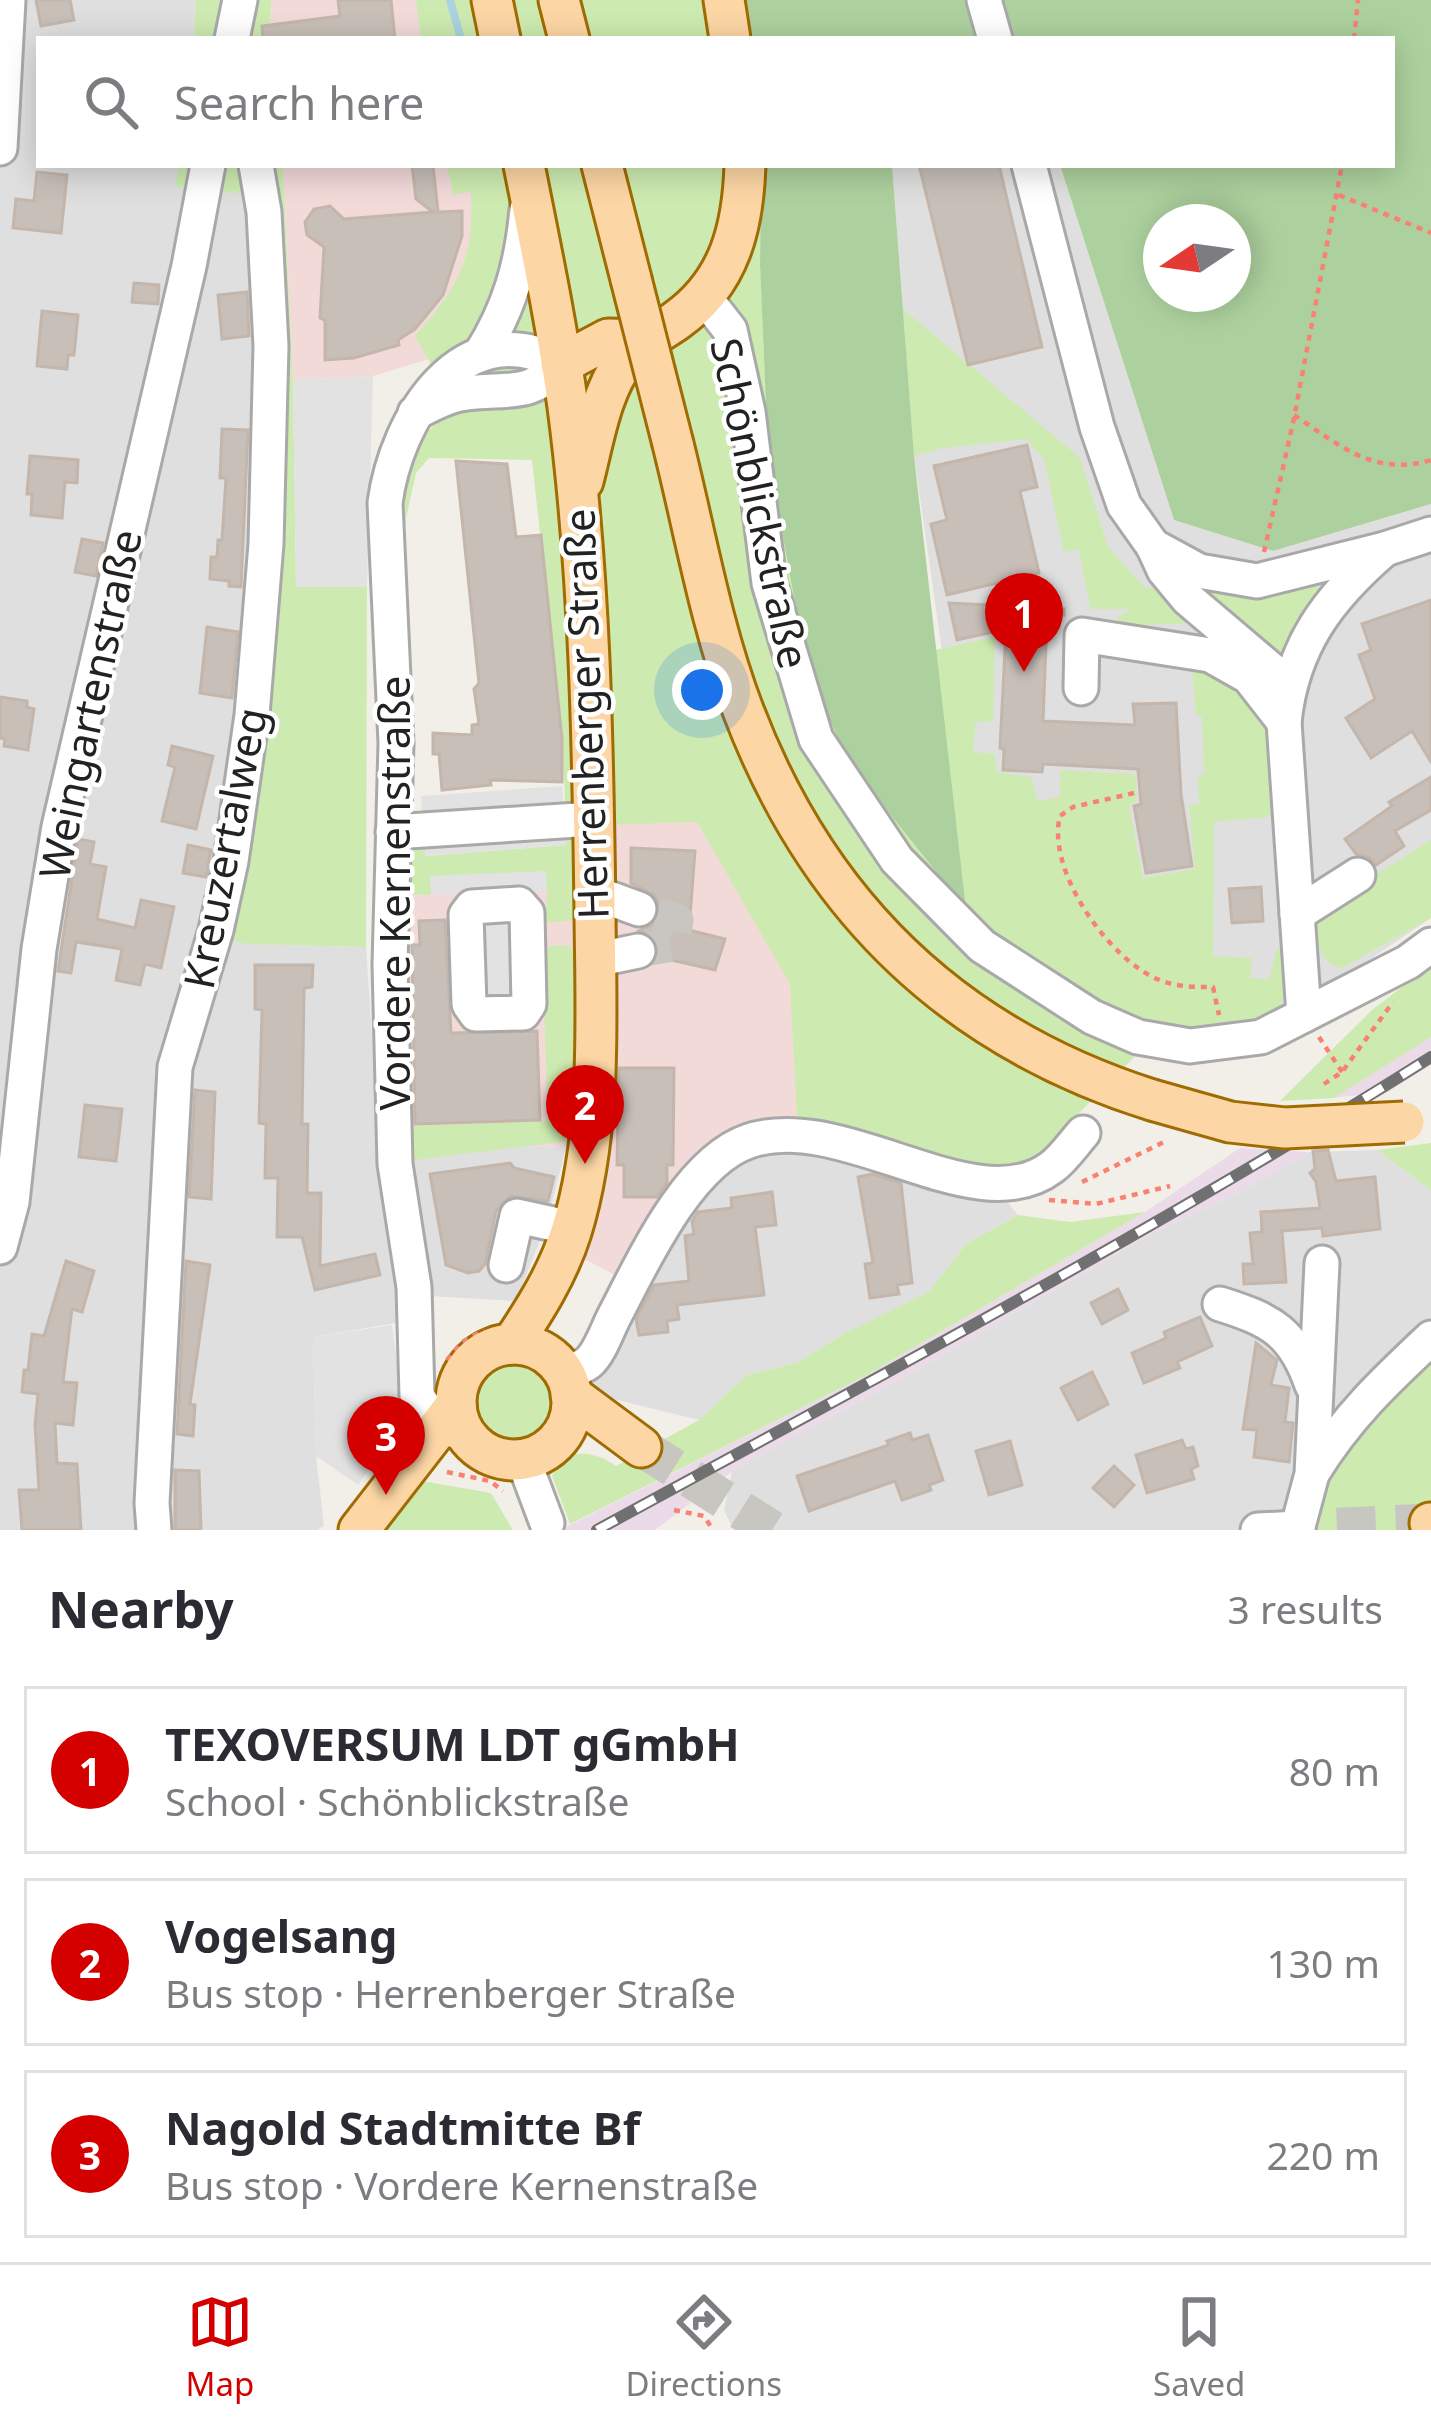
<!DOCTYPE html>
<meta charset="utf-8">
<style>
body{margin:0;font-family:"Noto Sans",sans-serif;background:#f2f2f3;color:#2b2b33}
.compass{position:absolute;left:1143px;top:204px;width:108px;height:108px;border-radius:50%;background:#fff;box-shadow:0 6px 30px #0003;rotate:257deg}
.you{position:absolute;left:702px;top:690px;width:42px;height:42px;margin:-30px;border:9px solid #fff;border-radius:50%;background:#1a73e8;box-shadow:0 0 0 18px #1a73e833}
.badge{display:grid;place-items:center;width:78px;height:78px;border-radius:50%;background:#d40000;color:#fff;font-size:39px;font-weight:700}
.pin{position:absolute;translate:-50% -99px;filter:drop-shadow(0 3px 6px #0008)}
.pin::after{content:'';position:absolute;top:63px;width:42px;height:36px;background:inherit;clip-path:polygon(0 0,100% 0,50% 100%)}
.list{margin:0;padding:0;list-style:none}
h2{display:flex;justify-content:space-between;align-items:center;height:156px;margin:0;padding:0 48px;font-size:51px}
h2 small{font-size:39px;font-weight:400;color:#7c7c81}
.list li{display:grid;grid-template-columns:78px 1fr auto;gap:36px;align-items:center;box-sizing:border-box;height:168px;margin:0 24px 24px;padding:0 24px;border:3px solid #e1e1e2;border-radius:0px}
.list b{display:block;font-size:45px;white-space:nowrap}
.list p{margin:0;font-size:39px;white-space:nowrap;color:#7c7c81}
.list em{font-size:39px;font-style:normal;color:#7c7c81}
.icon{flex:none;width:66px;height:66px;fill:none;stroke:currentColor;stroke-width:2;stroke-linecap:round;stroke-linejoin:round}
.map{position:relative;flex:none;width:1431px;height:1530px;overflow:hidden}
.search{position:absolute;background:#fff;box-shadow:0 6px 30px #0003;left:36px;right:36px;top:36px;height:132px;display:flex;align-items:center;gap:30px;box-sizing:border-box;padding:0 42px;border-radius:0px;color:#7c7c81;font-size:45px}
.sheet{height:732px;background:#fff}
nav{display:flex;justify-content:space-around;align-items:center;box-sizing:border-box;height:168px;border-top:3px solid #e1e1e2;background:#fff;font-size:33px;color:#7c7c81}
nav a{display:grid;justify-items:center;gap:6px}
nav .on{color:#d40000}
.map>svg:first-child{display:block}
.residential{fill:#e0dfdf}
.commercial{fill:#f2dad9}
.industrial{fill:#ebdbe8}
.grass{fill:#cdebb0}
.forest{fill:#add19e;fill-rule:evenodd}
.parking{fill:#e2e2e2}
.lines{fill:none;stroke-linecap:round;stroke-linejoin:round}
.stream{stroke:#aad3df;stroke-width:8}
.building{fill:#c7bfb8;stroke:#c4b6ab;stroke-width:3}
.minor-tunnel{stroke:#c8c6c1;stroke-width:33;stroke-dasharray:33 16;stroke-linecap:butt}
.major-tunnel{stroke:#c8c6c1;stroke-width:39;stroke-dasharray:39 20;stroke-linecap:butt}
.minor-casing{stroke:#a9a9a9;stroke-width:39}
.major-casing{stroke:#a06b00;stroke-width:45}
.path{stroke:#fa8072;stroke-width:4.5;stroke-dasharray:6 6;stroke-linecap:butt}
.minor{stroke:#fff;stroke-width:33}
.major{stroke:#fcd6a4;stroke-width:39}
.rail-casing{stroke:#707070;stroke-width:12}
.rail{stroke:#fff;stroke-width:8;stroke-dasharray:22;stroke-linecap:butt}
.major-bridge-casing{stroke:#a06b00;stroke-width:45;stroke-linecap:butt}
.major-bridge{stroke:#fcd6a4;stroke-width:39}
.labels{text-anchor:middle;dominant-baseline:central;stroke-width:9;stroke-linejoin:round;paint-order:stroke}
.street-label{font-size:42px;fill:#222;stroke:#fff}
</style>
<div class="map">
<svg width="1431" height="1530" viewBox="0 0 1431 1530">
<rect width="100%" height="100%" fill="#f2efe9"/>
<g class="residential">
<polygon points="0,0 196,0 194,39 39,39 39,165 179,165 176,187 249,193 263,368 248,944 366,947 379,1143 566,1147 547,1223 516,1301 396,1294 396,1323 313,1337 316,1456 324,1526 317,1530 0,1530"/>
<polygon points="892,165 1060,165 1174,520 1273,551 1431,504 1431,918 1341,979 1245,1026 955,742 914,456"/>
<polygon points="796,1149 1006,1201 1018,1215 966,1244 930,1292 843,1334 799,1362 747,1375 699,1420 597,1395 590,1381 691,1199 747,1153"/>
<polygon points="1377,1150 1431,1190 1431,1331 1367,1390 1296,1471 1286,1530 734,1530 724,1511 732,1471 903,1378 1148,1236 1248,1188 1310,1152"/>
</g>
<g class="commercial">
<polygon points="271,0 434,0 444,39 270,39"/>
<polygon points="283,165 477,165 485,264 439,356 373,376 293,380"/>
<polygon points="615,822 697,822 791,984 797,1118 751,1124 678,1182 615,1275 582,1258 602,1143 566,1147 411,1144 403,1047 404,873 613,856"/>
</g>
<g class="industrial">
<polygon points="1431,1037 1431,1065 1388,1092 1331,1098"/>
<polygon points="1240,1148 1310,1152 1248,1188 1148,1236 903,1378 733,1471 655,1530 560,1530 865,1376 1145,1212"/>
</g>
<g class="grass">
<polygon points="196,0 271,0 270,39 194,39"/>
<polygon points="416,0 733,0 747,39 421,39"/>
<polygon points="179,165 283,165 293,380 296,586 367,587 366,947 248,944 209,935 244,700 263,368 248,194 175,187"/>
<path d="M447,165H761L760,265L768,453L965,901L935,650L995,637L993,721L976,722L973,752L995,754L996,772L1031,777L1038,801L1060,797V770L1135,774L1137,802L1129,805L1143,878L1195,869L1189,805L1199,804L1198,775L1204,774L1202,717L1196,715L1192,669L1230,675L1268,720L1278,816L1214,822L1213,956L1252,958L1250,978L1269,979L1277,948H1284L1287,991L1275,1016L1234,1032L1160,1031L1032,1161L995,1171L959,1168L797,1118L790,984L697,822L576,826V920L545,923L547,891L431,876V895L410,894L408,844L424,840L426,856L567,845L562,735L532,460L429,458L416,473L404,528C393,472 408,438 457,410L415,336C460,285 474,260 471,192L453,195Z"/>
<polygon points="903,309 1080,458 1108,547 1144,587 1172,594 1193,623 1117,626 1117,618 1131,609 1090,609 1079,549 1064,552 1044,460 1026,439 943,448 914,456"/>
<path d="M1311,584L1324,590L1289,651L1276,656L1197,588L1203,585C1243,594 1272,599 1311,584Z"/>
<path d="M1431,840V918L1342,968C1315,963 1318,936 1315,913Z"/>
<polygon points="567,945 578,953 577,1140 413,1160 410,1126 548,1121 542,952 551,946"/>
<polygon points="1431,965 1431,1037 1334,1098 1280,1101 1372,1010"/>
<polygon points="1431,1143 1431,1190 1377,1150"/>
<path d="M1145,1212L865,1376L570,1524L552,1476L561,1459C580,1449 600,1454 616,1466L699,1420L747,1375L799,1362L843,1334L929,1292L966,1244L1018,1215L1070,1222Z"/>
<path d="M1431,1349V1500L1421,1509L1417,1530H1312C1326,1456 1381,1402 1431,1349Z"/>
<circle cx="514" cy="1402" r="44"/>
<polygon points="422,1481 491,1493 513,1530 379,1530"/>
</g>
<g class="forest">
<path d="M733,0H1431V504L1273,551L1174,520L1060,165H1392V39H747ZM1161,222H1233V294H1161Z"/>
<polygon points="761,165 892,165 914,456 966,909 850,764 807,669 768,453 760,265"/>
</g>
<g class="parking">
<polygon points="373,376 367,587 296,587 293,380"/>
<polygon points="562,786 567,845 425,856 421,796"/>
<polygon points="546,871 547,891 514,893 518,1004 479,1005 473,893 431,895 430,876"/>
<polygon points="392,1325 399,1376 396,1427 358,1485 316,1456 313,1337"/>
</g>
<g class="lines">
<polyline class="stream" points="450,0 461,39"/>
</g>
<g class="building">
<polygon points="36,0 70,0 74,20 41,26"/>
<polygon points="338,0 391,0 395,39 263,39 262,26 340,16"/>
<polygon points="412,165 433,165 438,212 462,211 462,236 443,295 415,329 398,340 399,345 354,358 325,360 325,320 320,318 324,247 307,235 305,222 314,209 330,206 344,219 433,212 416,199"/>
<polygon points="919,165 999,165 1042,347 968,365"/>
<polygon points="37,172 67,175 61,233 13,228 16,199 34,201"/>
<polygon points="134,283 159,285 158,304 132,302"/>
<polygon points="247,292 249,336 222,339 218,295"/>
<polygon points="42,311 78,315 74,355 68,355 67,369 37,366"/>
<polygon points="222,429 248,430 241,587 229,586 229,581 210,579 211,557 217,557 218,540 222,540 226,478 220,478"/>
<polygon points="1027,445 1037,487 1020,491 1039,573 947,595 931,524 947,520 934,466"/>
<polygon points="30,456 78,460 77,483 65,482 62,518 31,515 32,494 27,494"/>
<polygon points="456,461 507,464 516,537 541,535 562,739 562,782 490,780 491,785 442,790 439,754 433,754 433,733 472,735 472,725 479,724 474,689 479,683"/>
<polygon points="82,539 103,543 96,576 75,572"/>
<polygon points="1431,600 1431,762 1412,731 1371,758 1346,718 1375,699 1359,655 1371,650 1362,624"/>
<polygon points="949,603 1064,609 1064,615 1047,619 1043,721 1135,725 1133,704 1176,703 1181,794 1192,866 1146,873 1134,806 1141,804 1138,769 1043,764 1042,772 1003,770 1004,749 1000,748 1006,629 957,640"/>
<polygon points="207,627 238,632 232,698 200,693"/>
<polygon points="0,697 27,701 27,707 34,709 28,750 4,746 5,739 0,738"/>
<polygon points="172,746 213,756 196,829 162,821 175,767 168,765"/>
<polygon points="1431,777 1431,810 1395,831 1404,846 1376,865 1369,857 1356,854 1345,839 1392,806 1389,802"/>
<polygon points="78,839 94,842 90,864 106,867 97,919 135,928 141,900 174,907 161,968 145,964 140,985 116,980 122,949 76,942 71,973 58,971"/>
<polygon points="188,845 211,850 206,877 183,873"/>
<polygon points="631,848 695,851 689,930 725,939 715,970 658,957 654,938 639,931 653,924 660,907 654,895 631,883"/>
<polygon points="1261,887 1263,921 1232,923 1229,889"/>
<polygon points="445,920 451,1033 537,1031 540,1120 415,1124 412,945 420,945 419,921"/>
<polygon points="255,965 313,965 312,987 304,988 302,1124 308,1124 307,1193 321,1193 320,1266 375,1254 380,1275 315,1290 302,1237 277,1237 278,1178 265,1178 266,1124 259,1123 262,1010 255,1009"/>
<polygon points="619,1068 674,1068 673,1165 667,1165 667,1183 657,1197 624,1197 624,1165 617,1165"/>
<polygon points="195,1090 215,1092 211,1199 189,1197"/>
<polygon points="85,1105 122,1109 116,1161 79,1157"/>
<polygon points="1328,1150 1336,1181 1375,1177 1380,1229 1323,1236 1322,1228 1282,1231 1286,1282 1244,1284 1243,1264 1253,1264 1250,1233 1262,1232 1261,1212 1320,1208 1316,1182 1310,1173 1315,1169 1313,1151"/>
<polygon points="510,1163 514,1168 554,1177 548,1201 510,1196 496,1211 485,1264 479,1271 468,1273 446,1265 430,1174"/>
<polygon points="872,1174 901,1183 912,1283 897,1285 899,1294 870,1298 865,1264 873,1263 858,1177"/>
<polygon points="772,1192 776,1225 755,1227 764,1295 677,1305 679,1319 667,1321 668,1332 639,1335 636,1319 654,1285 689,1281 685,1236 694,1234 692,1221 698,1212 732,1208 731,1198"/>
<polygon points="66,1261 94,1271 82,1312 72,1309 63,1382 77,1383 73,1425 55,1423 57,1463 77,1464 81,1530 22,1530 19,1490 39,1490 35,1425 38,1394 22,1392 24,1370 28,1370 32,1334 44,1336"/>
<polygon points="186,1261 210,1265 190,1404 195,1405 193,1436 177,1434"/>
<polygon points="1118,1289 1128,1310 1102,1324 1091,1303"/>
<polygon points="1200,1317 1212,1346 1177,1362 1180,1368 1144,1383 1132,1353 1166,1338 1164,1332"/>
<polygon points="1256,1343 1277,1360 1271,1385 1289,1388 1285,1422 1293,1423 1289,1462 1254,1457 1257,1430 1243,1429"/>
<polygon points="1092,1372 1108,1404 1078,1420 1061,1388"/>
<polygon points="910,1433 912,1440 928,1435 943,1480 929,1485 931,1490 902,1500 895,1481 809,1511 797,1476 889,1445 887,1441"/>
<polygon points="1182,1440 1186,1449 1193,1447 1198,1466 1191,1469 1194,1479 1147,1493 1136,1455"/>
<polygon points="1010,1441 1022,1485 989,1495 976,1451"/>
<polygon points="1114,1466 1134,1485 1114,1507 1093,1488"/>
<polygon points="175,1470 199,1471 201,1528 197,1530 175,1530"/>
</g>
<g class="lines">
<polyline class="minor-tunnel" points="638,951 673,945 677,920 639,909"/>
<g class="major-tunnel">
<polyline points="641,1447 772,1530"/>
<polyline points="1278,1530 1430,1523"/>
</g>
<defs>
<g id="minor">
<polyline points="984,0 995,39"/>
<polyline points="232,39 240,0"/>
<polyline points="0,148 8,0"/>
<polyline points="1029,165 1097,427 1124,505 1153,546 1164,570 1188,599 1288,684"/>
<polyline points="705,298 730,330 748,412 769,583 816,739 897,860 982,946 1092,1017 1138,1037 1190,1046 1261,1037 1408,962 1431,945"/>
<path d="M480,355C510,308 522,264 527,209"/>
<path d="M415,413C430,405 444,397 460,394C503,386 528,401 561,364C462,310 396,419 385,503L396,743L390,965L395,1164L414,1287L417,1396L438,1427L465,1433"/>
<polyline points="1153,546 1199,571 1257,581 1385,549 1431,534"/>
<polyline points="1081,688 1082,635 1210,655 1249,677 1284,722"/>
<polyline points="393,832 593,819"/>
<polyline points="595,893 639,909"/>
<polygon points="519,904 527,913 529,1004 523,1013 476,1014 469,1004 466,915 472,907"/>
<polyline points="1297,914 1358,875"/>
<polyline points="595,960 638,951"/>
<path d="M1304,1015L1284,722C1292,646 1328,598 1385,549"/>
<polyline points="0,1247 12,1202 39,949 59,827 189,266 208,165"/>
<polyline points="506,1265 517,1216 572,1228"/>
<path d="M1220,1304C1271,1320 1294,1332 1312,1385"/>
<path d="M565,1374C572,1370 584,1367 589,1362C601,1351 608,1327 616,1313C644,1259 689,1161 749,1141C845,1109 976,1225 1052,1167C1064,1158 1074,1143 1083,1133"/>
<polyline points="523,1459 547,1523"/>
<path d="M1313,1472C1347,1417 1384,1382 1431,1338"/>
<polyline points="154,1530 152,1503 175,1067 216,930 231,861 252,715 266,544 271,346 264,212 256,165"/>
<polyline points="1258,1530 1298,1528"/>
<polyline points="1297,1530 1312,1474 1322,1263"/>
</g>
<g id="major">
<polyline points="492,0 500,39"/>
<polyline points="559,0 569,39"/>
<polyline points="724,0 730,39"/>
<polyline points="602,165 631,279"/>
<polyline points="561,364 608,339 643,340"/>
<path d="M673,444C695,532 711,626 743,710C817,905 952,1037 1152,1100"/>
<path d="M583,481C593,443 601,389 626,359C641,340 659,333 677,320C730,282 743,227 745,165"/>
<path d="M512,1344C536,1308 558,1273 571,1232C602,1132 596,1018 595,915C593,746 590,574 568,407C557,326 540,245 524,165"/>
<circle cx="514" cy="1402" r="58"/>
<polyline points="571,1395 641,1447"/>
<polyline points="1430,1523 1431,1523"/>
<polyline points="359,1530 456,1405"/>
</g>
</defs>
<use href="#minor" class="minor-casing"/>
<use href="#major" class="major-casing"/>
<g class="path">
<polyline points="1354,39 1358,0"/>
<polyline points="1339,195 1431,233"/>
<path d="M1294,415C1339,445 1374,477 1431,460"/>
<polyline points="1264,552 1293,423 1342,165"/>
<path d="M1134,793L1073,807L1060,816C1046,870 1108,958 1157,979C1175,987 1193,987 1213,987L1219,1015"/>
<polyline points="1319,1037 1342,1072"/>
<polyline points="1324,1084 1342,1072 1393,1002"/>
<polyline points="1082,1182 1168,1140"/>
<polyline points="1049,1200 1096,1204 1170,1186"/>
<polyline points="447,1360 462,1342 484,1330"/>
<polyline points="447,1472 490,1481 503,1491"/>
<polyline points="674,1510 704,1516 713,1530"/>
</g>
<use href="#minor" class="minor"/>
<use href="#major" class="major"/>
<defs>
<path id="rail" d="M597,1530C878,1377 1160,1228 1431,1057"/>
</defs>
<use href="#rail" class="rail-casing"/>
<use href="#rail" class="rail"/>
<defs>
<g id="major-bridge">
<polyline points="631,279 673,444"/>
<polyline points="1152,1100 1230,1122 1285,1128 1404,1122"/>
</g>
</defs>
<use href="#major-bridge" class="major-bridge-casing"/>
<use href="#major-bridge" class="major-bridge"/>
</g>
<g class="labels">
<g class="street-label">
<text transform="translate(761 503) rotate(78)">Schönblickstraße</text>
<text transform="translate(89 704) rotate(-78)">Weingartenstraße</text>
<text transform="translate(585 714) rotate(-92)">Herrenberger Straße</text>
<text transform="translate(224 848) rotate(-79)">Kreuzertalweg</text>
<text transform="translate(393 893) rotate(-90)">Vordere Kernenstraße</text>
</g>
</g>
</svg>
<svg class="compass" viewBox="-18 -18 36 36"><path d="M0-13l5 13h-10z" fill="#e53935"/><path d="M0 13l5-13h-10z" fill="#7c7c81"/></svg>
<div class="you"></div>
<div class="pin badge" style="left:1024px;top:672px">1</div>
<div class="pin badge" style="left:585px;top:1164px">2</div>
<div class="pin badge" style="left:386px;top:1495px">3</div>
<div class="search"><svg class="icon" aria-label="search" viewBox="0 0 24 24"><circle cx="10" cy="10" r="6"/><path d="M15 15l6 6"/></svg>Search here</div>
</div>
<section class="sheet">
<h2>Nearby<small>3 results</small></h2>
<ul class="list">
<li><span class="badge">1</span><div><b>TEXOVERSUM LDT gGmbH</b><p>School · Schönblickstraße</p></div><em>80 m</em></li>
<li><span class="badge">2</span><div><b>Vogelsang</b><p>Bus stop · Herrenberger Straße</p></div><em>130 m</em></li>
<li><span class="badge">3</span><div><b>Nagold Stadtmitte Bf</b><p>Bus stop · Vordere Kernenstraße</p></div><em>220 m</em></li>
</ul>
</section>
<nav>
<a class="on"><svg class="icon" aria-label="map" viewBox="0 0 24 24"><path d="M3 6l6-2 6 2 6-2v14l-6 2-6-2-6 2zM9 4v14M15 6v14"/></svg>Map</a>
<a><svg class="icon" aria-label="directions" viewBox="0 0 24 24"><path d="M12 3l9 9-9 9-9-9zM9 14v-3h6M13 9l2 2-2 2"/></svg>Directions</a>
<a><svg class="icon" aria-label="saved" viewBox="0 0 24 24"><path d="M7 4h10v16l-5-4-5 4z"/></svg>Saved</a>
</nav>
